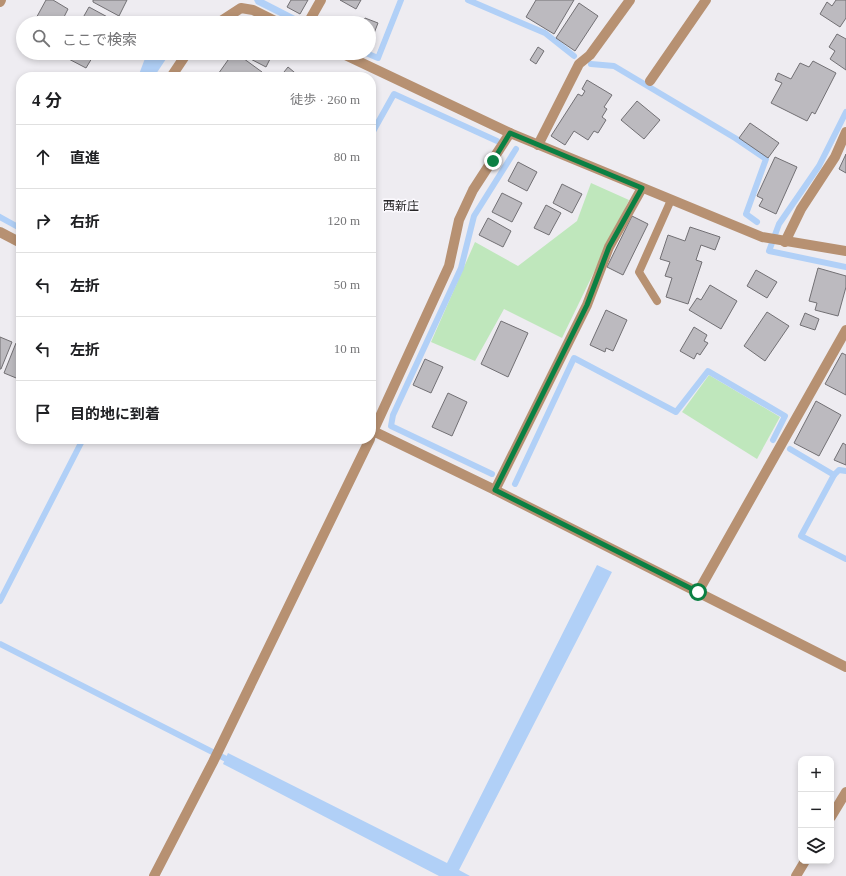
<!DOCTYPE html>
<html lang="ja">
<meta charset="utf-8">
<style>
body{margin:0;font-family:"Times New Roman","Noto Sans JP",serif;background:#f2f2f2;color:#202124}
.controls{position:absolute;right:12px;bottom:12px;display:grid;overflow:hidden;border-radius:8px;box-shadow:0 2px 6px #0003}
.controls button{width:36px;height:36px;display:grid;place-items:center;padding:0;border:0;border-bottom:1px solid #e0e0e0;background:#fff;color:#202124;font:20px sans-serif}
.stop{position:absolute;width:12px;height:12px;margin:-9px;border:3px solid #0b8043;border-radius:50%;background:#fff}
.stop.end{background:#0b8043;border-color:#fff;box-shadow:0 1px 4px #0008}
.list{margin:0;padding:0;list-style:none}
h2{display:flex;justify-content:space-between;align-items:center;height:52px;margin:0;padding:0 16px;font-size:17px}
h2 small{font-size:13px;font-weight:400;color:#757577}
.list li{display:grid;grid-template-columns:26px 1fr auto;gap:12px;align-items:center;box-sizing:border-box;height:64px;padding:0 16px;border-top:1px solid #e0e0e0}
.list b{display:block;font-size:15px;white-space:nowrap}
.list em{font-size:13px;font-style:normal;color:#757577}
.icon{flex:none;width:22px;height:22px;fill:none;stroke:currentColor;stroke-width:2;stroke-linecap:round;stroke-linejoin:round}
.map{position:relative;flex:none;width:846px;height:876px;overflow:hidden}
.search{position:absolute;background:#fff;box-shadow:0 2px 6px #0003;left:16px;top:16px;width:360px;height:44px;display:flex;align-items:center;gap:10px;box-sizing:border-box;padding:0 14px;border-radius:22px;color:#757577;font-size:15px}
.panel{position:absolute;background:#fff;box-shadow:0 2px 6px #0003;left:16px;top:72px;width:360px;height:372px;border-radius:16px}
.map>svg:first-child{display:block}
.green{fill:#bfe7bc}
.water{fill:#b1d0f7}
.lines{fill:none;stroke-linecap:round;stroke-linejoin:round}
.stream{stroke:#b1d0f7;stroke-width:6}
.building{fill:#bcbabf;stroke:#727074}
.service{stroke:#b79172;stroke-width:8}
.minor{stroke:#b79172;stroke-width:10}
.route{stroke:#0b8043;stroke-width:5}
.labels{text-anchor:middle;dominant-baseline:central;stroke-width:3;stroke-linejoin:round;paint-order:stroke}
.neighbourhood-label{font-size:12px;fill:#272628;stroke:#fbf9fe}
</style>
<div class="map">
<svg width="846" height="876" viewBox="0 0 846 876">
<rect width="100%" height="100%" fill="#eeecf1"/>
<g class="green">
<polygon points="591,183 629,200 562,338 504,309 475,361 431,342 475,242 518,266 577,221"/>
<polygon points="709,375 780,417 757,459 682,412"/>
</g>
<g class="water">
<polygon points="254,0 264,0 299,18 294,23 256,4"/>
<polygon points="147,53 170,53 154,77 138,77"/>
<polygon points="597,565 612,572 459,870 470,876 439,876 223,764 228,753 447,863"/>
</g>
<g class="lines">
<g class="stream">
<polyline points="468,0 545,33 574,56"/>
<polyline points="366,53 378,58 401,0"/>
<polyline points="591,64 614,66 735,138 766,159 746,214 757,222"/>
<polyline points="846,112 819,166 779,224 769,251 846,267"/>
<polyline points="371,135 394,94 497,141"/>
<polyline points="0,217 18,227"/>
<polyline points="790,449 834,475 801,536 846,559"/>
<polyline points="492,474 391,426 393,415 461,268 474,216 516,149"/>
<polyline points="834,475 839,470 846,471"/>
<polyline points="515,484 574,358 676,412 708,371 785,416 773,440"/>
<polyline points="0,601 83,439"/>
<polyline points="0,644 232,762"/>
</g>
</g>
<g class="building">
<polygon points="46,0 53,0 68,9 61,23 34,22"/>
<polygon points="93,0 127,0 119,16 93,2"/>
<polygon points="291,0 308,0 300,14 287,7"/>
<polygon points="340,0 361,0 356,9"/>
<polygon points="536,0 574,0 554,34 526,17"/>
<polygon points="836,0 846,0 846,18 840,27 820,14 827,2 832,6"/>
<polygon points="579,3 598,16 575,51 556,38"/>
<polygon points="89,7 113,20 111,23 80,23"/>
<polygon points="334,18 348,23 332,23"/>
<polygon points="365,18 378,23 371,41 369,40 369,23 363,23"/>
<polygon points="837,34 846,39 846,70 830,59 835,51 829,47"/>
<polygon points="538,47 544,51 536,64 530,60"/>
<polygon points="64,53 95,53 86,68 63,56"/>
<polygon points="233,53 236,53 262,72 258,77 216,77"/>
<polygon points="239,53 273,53 266,67"/>
<polygon points="813,61 836,73 815,114 812,112 807,121 771,103 782,83 775,80 778,73 791,79 800,63 809,67"/>
<polygon points="288,67 300,77 280,77"/>
<polygon points="587,80 612,95 604,107 607,109 602,117 606,120 598,133 594,131 588,140 574,131 565,145 551,136 578,94 582,96 585,91 582,89"/>
<polygon points="637,101 660,120 644,139 621,120"/>
<polygon points="750,123 779,143 768,158 739,138"/>
<polygon points="846,154 846,173 839,169"/>
<polygon points="775,157 797,167 776,214 759,206 763,199 757,196"/>
<polygon points="518,162 537,172 527,191 508,181"/>
<polygon points="562,184 582,194 572,213 553,203"/>
<polygon points="502,193 522,203 512,222 492,212"/>
<polygon points="546,205 561,213 549,235 534,228"/>
<polygon points="632,216 648,224 623,275 607,267"/>
<polygon points="488,218 511,231 503,247 479,235"/>
<polygon points="690,227 720,237 715,250 701,245 696,260 702,262 688,304 666,297 672,278 665,276 670,262 660,259 668,235 685,241"/>
<polygon points="818,268 846,276 846,287 838,316 815,310 817,303 809,301"/>
<polygon points="756,270 777,282 767,298 747,286"/>
<polygon points="710,285 737,301 721,329 689,310 697,298 701,300"/>
<polygon points="606,310 627,320 613,351 606,348 605,352 590,345"/>
<polygon points="767,312 789,326 765,361 744,346"/>
<polygon points="805,313 819,319 815,330 800,325"/>
<polygon points="501,321 528,333 508,377 481,364"/>
<polygon points="694,327 707,335 704,341 708,343 700,355 697,353 694,359 680,351"/>
<polygon points="0,337 12,342 1,369 0,369"/>
<polygon points="16,343 21,345 21,380 4,373"/>
<polygon points="842,353 846,355 846,395 825,384"/>
<polygon points="425,359 443,367 431,393 413,385"/>
<polygon points="448,393 467,402 452,436 432,427"/>
<polygon points="816,401 841,415 819,456 794,443"/>
<polygon points="843,443 846,445 846,465 834,460"/>
</g>
<g class="lines">
<polyline class="service" points="657,301 639,272 671,200"/>
<g class="minor">
<polyline points="0,2 1,0"/>
<polyline points="218,23 241,8 253,10 279,23"/>
<polyline points="308,23 321,0"/>
<polyline points="341,53 510,133 762,237 846,251"/>
<polyline points="171,77 187,53"/>
<polyline points="650,81 706,0"/>
<polyline points="538,145 579,64 590,55 630,0"/>
<polyline points="0,232 21,243"/>
<polyline points="785,242 801,209 835,157 846,132"/>
<polyline points="371,430 495,490 846,667"/>
<polyline points="371,436 449,266 459,220 473,190 510,133"/>
<polyline points="495,490 587,305 609,247 642,188"/>
<polyline points="698,592 846,330"/>
<polyline points="831,817 846,792"/>
<polyline points="154,876 213,762 370,439"/>
<polyline points="796,876 805,861"/>
</g>
</g>
<g class="lines">
<polyline class="route" points="493,161 510,133 642,188 609,247 587,305 495,490 698,592"/>
</g>
<g class="labels">
<g class="neighbourhood-label">
<text x="401" y="206">西新庄</text>
</g>
</g>
</svg>
<div class="controls">
<button>+</button>
<button>−</button>
<button><svg class="icon" aria-label="layers" viewBox="0 0 24 24"><path d="M12 4l9 5-9 5-9-5zM3 14l9 5 9-5"/></svg></button>
</div>
<div class="stop" style="left:698px;top:592px"></div>
<div class="stop end" style="left:493px;top:161px"></div>
<div class="search"><svg class="icon" aria-label="search" viewBox="0 0 24 24"><circle cx="10" cy="10" r="6"/><path d="M15 15l6 6"/></svg>ここで検索</div>
<section class="panel">
<h2>4 分<small>徒歩 · 260 m</small></h2>
<ul class="list">
<li><svg class="icon" aria-label="ahead" viewBox="0 0 24 24"><path d="M12 20V5M6 11l6-6 6 6"/></svg><div><b>直進</b></div><em>80 m</em></li>
<li><svg class="icon" aria-label="right" viewBox="0 0 24 24"><path d="M7 20v-9h11M14 6l5 5-5 5"/></svg><div><b>右折</b></div><em>120 m</em></li>
<li><svg class="icon" aria-label="left" viewBox="0 0 24 24"><path d="M17 20v-9H6M10 6l-5 5 5 5"/></svg><div><b>左折</b></div><em>50 m</em></li>
<li><svg class="icon" aria-label="left" viewBox="0 0 24 24"><path d="M17 20v-9H6M10 6l-5 5 5 5"/></svg><div><b>左折</b></div><em>10 m</em></li>
<li><svg class="icon" aria-label="arrive" viewBox="0 0 24 24"><path d="M6 21V4h12l-3 4 3 4H6"/></svg><div><b>目的地に到着</b></div></li>
</ul>
</section>
</div>
